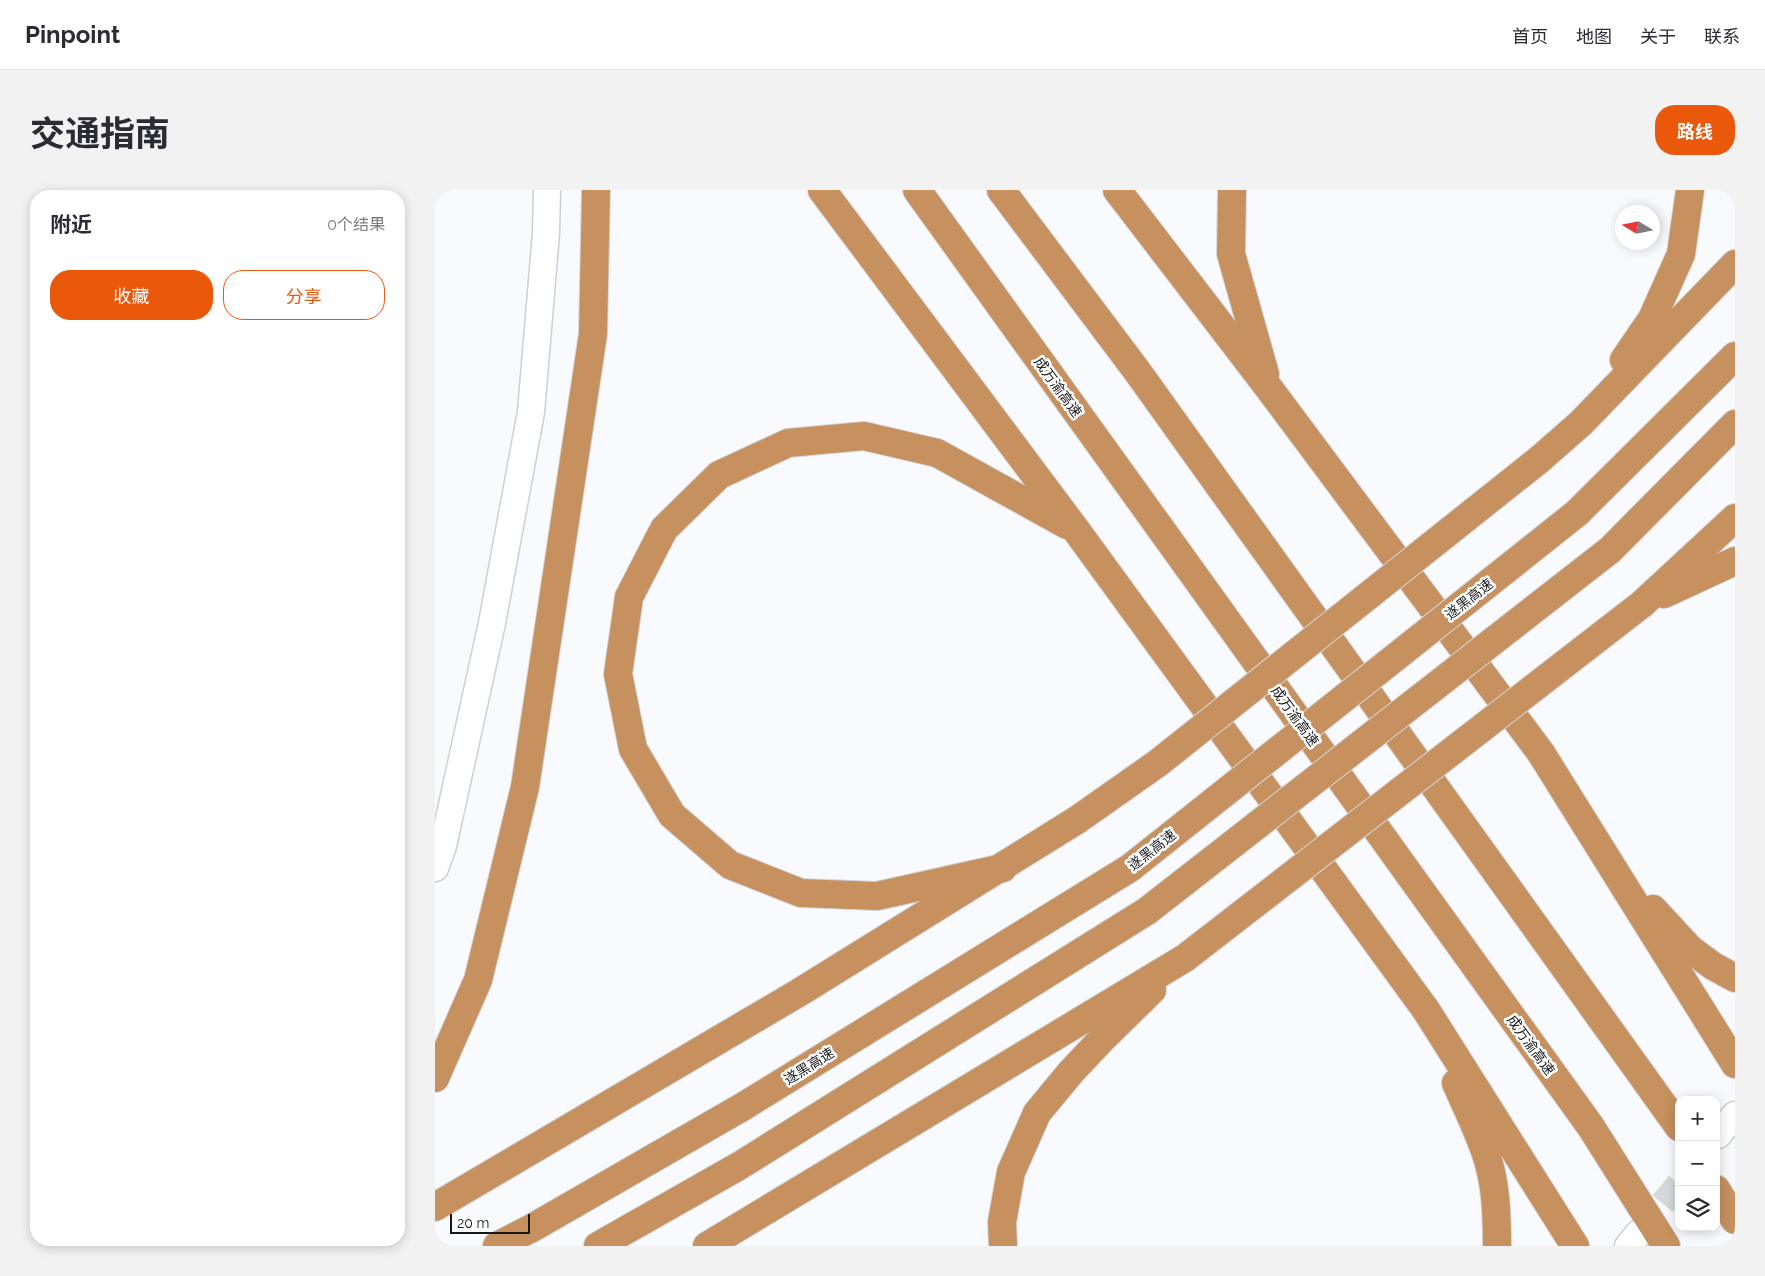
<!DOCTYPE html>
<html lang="zh">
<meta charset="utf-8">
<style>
body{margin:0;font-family:Raleway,"Noto Sans SC",sans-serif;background:#f2f2f3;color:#2b2b33}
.controls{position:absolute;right:15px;bottom:15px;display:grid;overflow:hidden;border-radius:10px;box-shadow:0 2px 12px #0003}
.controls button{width:45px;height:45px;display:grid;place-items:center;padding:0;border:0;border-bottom:1px solid #e1e1e2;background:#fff;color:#2b2b33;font:25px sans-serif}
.compass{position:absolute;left:1180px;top:15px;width:45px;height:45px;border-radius:50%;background:#fff;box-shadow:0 2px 12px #0003;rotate:280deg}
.scale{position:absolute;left:15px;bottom:12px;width:80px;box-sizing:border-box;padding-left:5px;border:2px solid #16171a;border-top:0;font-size:14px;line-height:18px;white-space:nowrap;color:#16171a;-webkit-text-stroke:4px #fff;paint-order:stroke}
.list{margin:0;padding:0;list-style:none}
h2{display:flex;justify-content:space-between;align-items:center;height:65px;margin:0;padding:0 20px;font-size:21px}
h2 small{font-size:16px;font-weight:400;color:#7c7c81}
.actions{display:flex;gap:10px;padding:15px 20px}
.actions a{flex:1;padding:11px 0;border:1px solid #ea580c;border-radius:20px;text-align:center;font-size:18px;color:#ea580c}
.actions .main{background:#ea580c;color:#fff}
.icon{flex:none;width:28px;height:28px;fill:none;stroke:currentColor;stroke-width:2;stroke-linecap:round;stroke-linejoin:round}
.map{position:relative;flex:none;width:1300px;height:1056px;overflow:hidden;border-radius:20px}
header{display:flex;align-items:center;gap:30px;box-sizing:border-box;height:70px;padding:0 25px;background:#fff;border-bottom:1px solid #e1e1e2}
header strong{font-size:24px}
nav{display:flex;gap:28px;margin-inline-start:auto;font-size:18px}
.intro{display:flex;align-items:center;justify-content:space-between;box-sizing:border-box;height:120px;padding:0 30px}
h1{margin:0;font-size:35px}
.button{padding:12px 22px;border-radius:20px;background:#ea580c;color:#fff;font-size:18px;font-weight:700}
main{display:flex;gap:30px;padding:0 30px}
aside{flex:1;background:#fff;border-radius:20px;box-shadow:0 2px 12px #0003}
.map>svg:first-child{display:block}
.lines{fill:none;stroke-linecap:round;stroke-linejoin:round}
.street-tunnel{stroke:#d6d8db;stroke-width:26;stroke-dasharray:26 13;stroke-linecap:butt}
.street-casing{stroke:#cbd0d7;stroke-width:29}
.highway-casing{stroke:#d5d5d6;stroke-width:30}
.street{stroke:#fff;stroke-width:26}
.highway{stroke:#c6905f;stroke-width:28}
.highway-bridge-casing{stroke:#d5d5d6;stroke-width:30;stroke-linecap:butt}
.highway-bridge{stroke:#c6905f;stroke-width:28}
.labels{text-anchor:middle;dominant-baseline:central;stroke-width:5;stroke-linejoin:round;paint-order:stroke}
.street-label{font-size:14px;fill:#16171a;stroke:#fff}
</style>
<header>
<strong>Pinpoint</strong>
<nav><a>首页</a><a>地图</a><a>关于</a><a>联系</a></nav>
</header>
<div class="intro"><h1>交通指南</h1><a class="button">路线</a></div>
<main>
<aside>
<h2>附近<small>0个结果</small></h2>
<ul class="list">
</ul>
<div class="actions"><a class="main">收藏</a><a>分享</a></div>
</aside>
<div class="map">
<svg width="1300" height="1056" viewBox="0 0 1300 1056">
<rect width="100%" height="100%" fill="#f8fafd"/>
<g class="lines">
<polyline class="street-tunnel" points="1203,1044 1244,994"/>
<defs>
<g id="street">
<polyline points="0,678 8,656 57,433 96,222 111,43 112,0"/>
<polyline points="1283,945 1300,925"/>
<polyline points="1193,1056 1203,1044"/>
</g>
<g id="highway">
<polyline points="387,0 641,340 991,820 1140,1056"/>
<polyline points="482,0 1156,937 1231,1056"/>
<polyline points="566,0 702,181 1244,937"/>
<polyline points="682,0 833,197 1106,563 1300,874"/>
<polyline points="797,0 796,64 830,184"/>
<polyline points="1189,170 1217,129 1246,64 1255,0"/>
<polyline points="1105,269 1146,233 1300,74"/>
<polyline points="1142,323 1300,166"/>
<polyline points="1175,360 1300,234"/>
<polyline points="1229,404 1300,371"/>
<polyline points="1207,414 1300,328"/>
<polyline points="568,678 442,706 366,703 295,675 237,625 198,559 183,484 194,407 229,339 284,285 353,253 429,246 502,263 632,335"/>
<polyline points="1218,719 1255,759 1278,776 1300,788"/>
<polyline points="0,888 43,790 90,597 158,144 161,0"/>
<path d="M1021,893C1031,916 1042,938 1050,961C1061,991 1062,1024 1062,1056"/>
<polyline points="1281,999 1300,1030"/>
<polyline points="0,1017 365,802 642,630"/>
<polyline points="62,1056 97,1038 309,916 695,678"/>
<polyline points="163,1056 304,976 712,721"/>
<polyline points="272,1056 750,768"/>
<polyline points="568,1056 567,1032 576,982 602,923 636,882 668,848 717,800"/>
</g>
</defs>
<use href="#street" class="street-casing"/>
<use href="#highway" class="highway-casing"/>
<use href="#street" class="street"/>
<use href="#highway" class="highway"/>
<defs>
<g id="highway-bridge">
<polyline points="642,630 723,573 1105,269"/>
<polyline points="695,678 1142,323"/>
<polyline points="712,721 1175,360"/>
<polyline points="750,768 1207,414"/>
</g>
</defs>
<use href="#highway-bridge" class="highway-bridge-casing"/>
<use href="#highway-bridge" class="highway-bridge"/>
</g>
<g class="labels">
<g class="street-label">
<text transform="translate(623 197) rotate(54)">成万渝高速</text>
<text transform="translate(1034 409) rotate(-38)">遂黑高速</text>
<text transform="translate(860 526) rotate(54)">成万渝高速</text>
<text transform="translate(717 660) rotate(-38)">遂黑高速</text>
<text transform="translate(1096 855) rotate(54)">成万渝高速</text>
<text transform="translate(374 876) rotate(-32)">遂黑高速</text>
</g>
</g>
</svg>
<div class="controls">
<button>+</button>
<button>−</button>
<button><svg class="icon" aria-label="layers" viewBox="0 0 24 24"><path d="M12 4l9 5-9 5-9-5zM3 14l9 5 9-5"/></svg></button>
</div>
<svg class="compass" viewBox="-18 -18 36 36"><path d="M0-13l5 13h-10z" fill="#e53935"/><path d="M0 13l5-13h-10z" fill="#7c7c81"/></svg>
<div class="scale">20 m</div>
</div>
</main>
